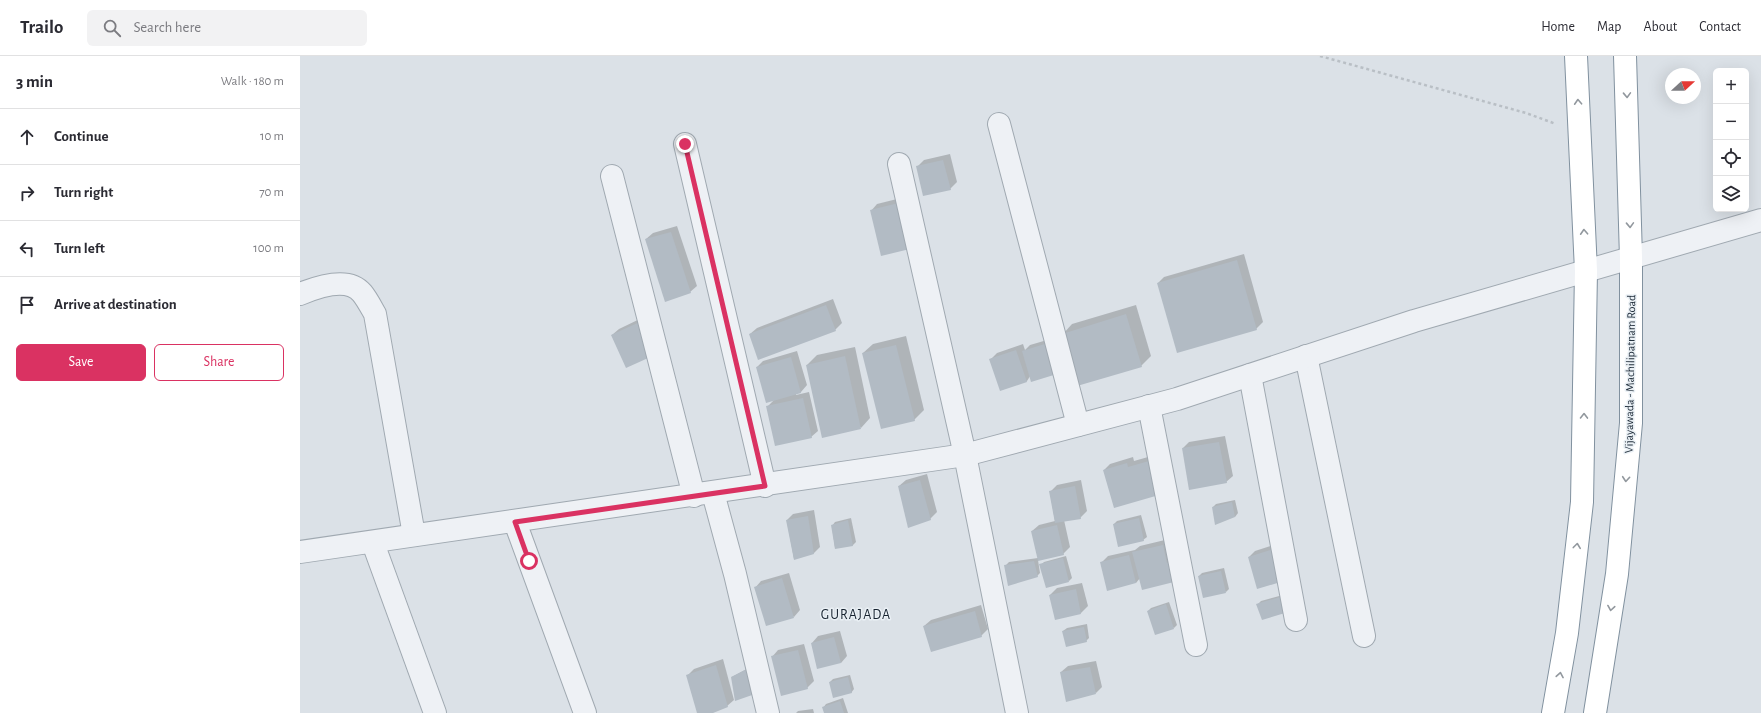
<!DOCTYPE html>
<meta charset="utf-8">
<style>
body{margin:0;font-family:"Alegreya Sans",sans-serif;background:#f2f2f3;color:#2b2b33}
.controls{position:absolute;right:12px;top:12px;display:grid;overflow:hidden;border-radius:6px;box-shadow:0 4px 16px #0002}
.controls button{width:36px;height:36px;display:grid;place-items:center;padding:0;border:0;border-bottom:1px solid #e1e1e2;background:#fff;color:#2b2b33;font:20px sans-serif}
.compass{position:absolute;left:1365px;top:12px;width:36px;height:36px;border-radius:50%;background:#fff;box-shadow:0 4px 16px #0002;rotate:69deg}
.stop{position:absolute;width:12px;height:12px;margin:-9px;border:3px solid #da3262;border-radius:50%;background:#fff}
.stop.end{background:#da3262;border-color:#fff;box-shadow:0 1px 4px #0008}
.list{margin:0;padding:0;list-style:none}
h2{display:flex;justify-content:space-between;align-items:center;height:52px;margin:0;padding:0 16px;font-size:17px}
h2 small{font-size:13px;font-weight:400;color:#7c7c81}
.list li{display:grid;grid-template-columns:26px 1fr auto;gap:12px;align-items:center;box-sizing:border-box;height:56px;padding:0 16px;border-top:1px solid #e1e1e2}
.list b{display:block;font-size:15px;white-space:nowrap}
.list em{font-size:13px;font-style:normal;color:#7c7c81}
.actions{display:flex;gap:8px;padding:12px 16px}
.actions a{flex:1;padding:9px 0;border:1px solid #da3262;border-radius:6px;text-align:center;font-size:14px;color:#da3262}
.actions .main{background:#da3262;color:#fff}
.icon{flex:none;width:22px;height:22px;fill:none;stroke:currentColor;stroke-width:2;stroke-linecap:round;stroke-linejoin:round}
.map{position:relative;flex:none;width:1461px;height:657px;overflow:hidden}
header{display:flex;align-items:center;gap:24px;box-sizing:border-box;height:56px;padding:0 20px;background:#fff;border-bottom:1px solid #e1e1e2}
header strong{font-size:19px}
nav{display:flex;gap:22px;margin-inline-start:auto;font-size:14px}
.search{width:280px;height:36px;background:#f2f2f3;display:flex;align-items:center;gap:10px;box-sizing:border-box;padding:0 14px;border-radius:6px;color:#7c7c81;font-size:15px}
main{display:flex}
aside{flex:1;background:#fff}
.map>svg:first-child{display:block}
.shadow{fill:#0003}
.building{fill:#b2bbc4}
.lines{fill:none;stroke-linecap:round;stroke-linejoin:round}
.minor-casing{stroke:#a0a9b1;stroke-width:24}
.highway-casing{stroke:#81919f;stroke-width:24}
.path{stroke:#b9bfc5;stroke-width:2.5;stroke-dasharray:3 3;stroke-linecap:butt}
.minor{stroke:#eef1f5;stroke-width:22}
.highway{stroke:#fff;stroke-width:22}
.oneway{stroke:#92989e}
.route{stroke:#da3262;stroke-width:5}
.labels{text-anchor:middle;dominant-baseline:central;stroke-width:3;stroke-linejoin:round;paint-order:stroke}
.street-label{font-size:12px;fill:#24313e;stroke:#eaf0f5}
.quarter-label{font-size:14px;letter-spacing:1px;fill:#16222f;stroke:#eaf0f5}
</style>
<header>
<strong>Trailo</strong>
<div class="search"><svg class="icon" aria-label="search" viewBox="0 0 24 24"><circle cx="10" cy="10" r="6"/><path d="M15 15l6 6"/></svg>Search here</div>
<nav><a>Home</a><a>Map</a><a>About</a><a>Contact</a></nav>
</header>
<main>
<aside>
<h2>3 min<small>Walk · 180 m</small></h2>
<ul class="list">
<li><svg class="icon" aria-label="ahead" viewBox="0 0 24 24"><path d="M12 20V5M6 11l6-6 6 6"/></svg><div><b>Continue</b></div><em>10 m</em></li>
<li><svg class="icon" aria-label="right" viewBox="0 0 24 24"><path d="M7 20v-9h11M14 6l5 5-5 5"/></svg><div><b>Turn right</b></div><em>70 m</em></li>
<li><svg class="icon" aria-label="left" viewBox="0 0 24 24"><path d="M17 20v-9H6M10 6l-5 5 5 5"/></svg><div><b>Turn left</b></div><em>100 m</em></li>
<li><svg class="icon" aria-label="arrive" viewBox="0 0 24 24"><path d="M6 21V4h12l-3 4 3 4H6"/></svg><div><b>Arrive at destination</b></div></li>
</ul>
<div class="actions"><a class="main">Save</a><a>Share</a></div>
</aside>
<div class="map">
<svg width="1461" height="657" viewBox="0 0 1461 657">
<rect width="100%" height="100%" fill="#dbe1e7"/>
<g class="shadow">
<polygon points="650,98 657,126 650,133 617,111 624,104"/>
<polygon points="613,139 617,190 571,155 577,148"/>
<polygon points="377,170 397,230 390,236 346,183 353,177"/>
<polygon points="944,198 963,266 956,273 858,227 864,221"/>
<polygon points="533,243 542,267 535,274 450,278 457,272"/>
<polygon points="836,249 851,300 841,310 763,278 772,268"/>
<polygon points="348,259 363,291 312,279 319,273"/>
<polygon points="606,280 624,354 614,364 563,297 573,288"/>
<polygon points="754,282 727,325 701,334 690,304 697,297 723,288 725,294 730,289"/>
<polygon points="555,291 570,362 561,372 507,309 517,299"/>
<polygon points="497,295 507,329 501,336 496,337 496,339 509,336 518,375 511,381 467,351 474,344 457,311 463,305"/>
<polygon points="925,380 933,420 926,426 883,392 889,386"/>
<polygon points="855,399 865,431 804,414 810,408 833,401 834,405"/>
<polygon points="627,418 637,456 630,463 599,430 606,424"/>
<polygon points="781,424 787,455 780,462 764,464 770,491 763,498 738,504 740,517 737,520 706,509 709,506 738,502 732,475 739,469 755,465 750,436 757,429"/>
<polygon points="935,444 938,457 935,461 913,451 916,448"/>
<polygon points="514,454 520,491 514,497 494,503 487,464 493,458"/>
<polygon points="841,459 847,481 843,484 814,468 817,465"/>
<polygon points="551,462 556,486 553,489 535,492 532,470 535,466"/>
<polygon points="869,483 884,518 840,522 836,527 801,507 808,500 835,494 840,490"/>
<polygon points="980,487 990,517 949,501 955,495"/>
<polygon points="766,500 772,522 769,525 741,509 744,506"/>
<polygon points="924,512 929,533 926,536 899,520 902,517"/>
<polygon points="489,517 500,554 494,561 455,532 461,525"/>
<polygon points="782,527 788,550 781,557 756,563 750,539 757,532"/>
<polygon points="983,539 987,553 958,548 961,545"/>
<polygon points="869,546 877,569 874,572 848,555 851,552"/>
<polygon points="681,549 688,573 681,580 624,570 631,564"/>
<polygon points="787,568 789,582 786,585 763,575 767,572"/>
<polygon points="540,575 547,600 541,607 512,587 518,580"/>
<polygon points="504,588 514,625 507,632 472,601 478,594"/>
<polygon points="423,603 434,644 427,650 410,657 398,657 388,619 394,613"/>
<polygon points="796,605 802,631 796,637 761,616 768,610"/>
<polygon points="452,610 458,634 432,621"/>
<polygon points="550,619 554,633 551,637 530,626 533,623"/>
<polygon points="543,642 548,657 525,657 523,652 526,648"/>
<polygon points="513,653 514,657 496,657 498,655"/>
</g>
<g class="building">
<polygon points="643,104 651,134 623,140 616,110"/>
<polygon points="607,145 618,191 581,200 570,154"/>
<polygon points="371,176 391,237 365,246 345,183"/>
<polygon points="937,204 957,274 877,297 857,227"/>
<polygon points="526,249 536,275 458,304 449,278"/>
<polygon points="826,258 842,311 777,330 762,278"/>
<polygon points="342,265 357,298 326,312 311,279"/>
<polygon points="748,287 757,318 731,326 722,295"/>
<polygon points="596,289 615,365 581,373 562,297"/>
<polygon points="716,294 727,326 700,335 689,303"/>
<polygon points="545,300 561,373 522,382 506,309"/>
<polygon points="491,301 501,337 466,347 456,311"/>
<polygon points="503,342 512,382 475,390 466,350"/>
<polygon points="919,386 927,427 889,434 882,392"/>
<polygon points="849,405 859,439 814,452 803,414 827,407 828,411"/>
<polygon points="620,424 631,464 608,472 598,430"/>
<polygon points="775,430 781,463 755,467 749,435"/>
<polygon points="932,446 935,461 915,469 912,451"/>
<polygon points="508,460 514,498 494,504 486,464"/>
<polygon points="839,462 844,485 818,491 813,468"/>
<polygon points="548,464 553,490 535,493 531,469"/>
<polygon points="757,469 764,499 738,505 731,475"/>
<polygon points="863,489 867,507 873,505 878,525 842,534 832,496"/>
<polygon points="974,493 984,525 957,533 948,501"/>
<polygon points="829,499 836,527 807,535 800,506"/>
<polygon points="763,502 769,526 746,532 739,508"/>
<polygon points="734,505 738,521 708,530 704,509"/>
<polygon points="921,515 926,537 903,542 898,520"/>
<polygon points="482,522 494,562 466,570 454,531"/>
<polygon points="776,533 781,558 755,564 749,539"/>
<polygon points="980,541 985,557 962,564 956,548"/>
<polygon points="866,548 874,573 855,579 847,555"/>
<polygon points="675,555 682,581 631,596 623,570"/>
<polygon points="784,571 787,586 766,591 762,575"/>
<polygon points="534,581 541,607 517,613 511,587"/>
<polygon points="498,594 508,633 481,640 471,600"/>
<polygon points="416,609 428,651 413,657 397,657 386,619"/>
<polygon points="790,611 796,638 766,646 760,616"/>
<polygon points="449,612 455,638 435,645 431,621"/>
<polygon points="548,621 552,637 533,642 529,626"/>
<polygon points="540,645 544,657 524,657 522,651"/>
</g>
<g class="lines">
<defs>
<g id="minor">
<polyline points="699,68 778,369"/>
<polyline points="385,88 465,430"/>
<polyline points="599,108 665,399 717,657"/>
<polyline points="312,120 394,440"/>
<path d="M0,238C17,231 48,220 62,237C67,243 71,251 75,258L114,479"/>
<polyline points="1006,300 1064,580"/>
<polyline points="950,319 996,564"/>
<polyline points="849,350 896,589"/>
<polyline points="413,437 435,518 468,657"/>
<polyline points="215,466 285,657"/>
<polyline points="73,487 135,657"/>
<polyline points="0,496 665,399 877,343 1114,265 1461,164"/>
</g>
<g id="highway">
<polyline points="1253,657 1267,577 1282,446 1286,215 1276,0"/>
<polyline points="1295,657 1317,518 1331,367 1331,202 1325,0"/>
</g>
</defs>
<use href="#minor" class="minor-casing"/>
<use href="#highway" class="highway-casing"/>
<polyline class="path" points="1020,0 1226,57 1256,68"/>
<use href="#minor" class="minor"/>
<use href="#highway" class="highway"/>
</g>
<defs><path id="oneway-chevron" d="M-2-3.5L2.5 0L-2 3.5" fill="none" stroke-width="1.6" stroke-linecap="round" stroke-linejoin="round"/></defs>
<g class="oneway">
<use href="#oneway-chevron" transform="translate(1327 39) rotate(88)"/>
<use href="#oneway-chevron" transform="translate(1278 46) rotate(-93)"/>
<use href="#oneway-chevron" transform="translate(1330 169) rotate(88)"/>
<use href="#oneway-chevron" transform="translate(1284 176) rotate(-93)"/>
<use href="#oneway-chevron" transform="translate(1284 360) rotate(-89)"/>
<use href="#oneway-chevron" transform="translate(1326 423) rotate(95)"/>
<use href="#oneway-chevron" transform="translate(1277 490) rotate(-83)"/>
<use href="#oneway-chevron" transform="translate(1311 552) rotate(99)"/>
<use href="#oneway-chevron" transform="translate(1260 619) rotate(-80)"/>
</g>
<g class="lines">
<polyline class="route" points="229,505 215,466 465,430 385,88"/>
</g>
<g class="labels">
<g class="street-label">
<text transform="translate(1330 318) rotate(-89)">Vijayawada - Machilipatnam Road</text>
</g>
<g class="quarter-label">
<text x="556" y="559">GURAJADA</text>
</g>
</g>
</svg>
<div class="controls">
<button>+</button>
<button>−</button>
<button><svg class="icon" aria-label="locate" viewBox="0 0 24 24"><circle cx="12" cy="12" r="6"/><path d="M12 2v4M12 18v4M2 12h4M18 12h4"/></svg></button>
<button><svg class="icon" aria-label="layers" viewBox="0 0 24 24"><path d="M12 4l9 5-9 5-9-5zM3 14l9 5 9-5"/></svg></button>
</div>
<svg class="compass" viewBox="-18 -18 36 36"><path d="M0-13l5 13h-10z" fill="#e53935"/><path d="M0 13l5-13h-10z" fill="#7c7c81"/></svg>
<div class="stop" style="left:229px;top:505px"></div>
<div class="stop end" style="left:385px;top:88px"></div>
</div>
</main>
